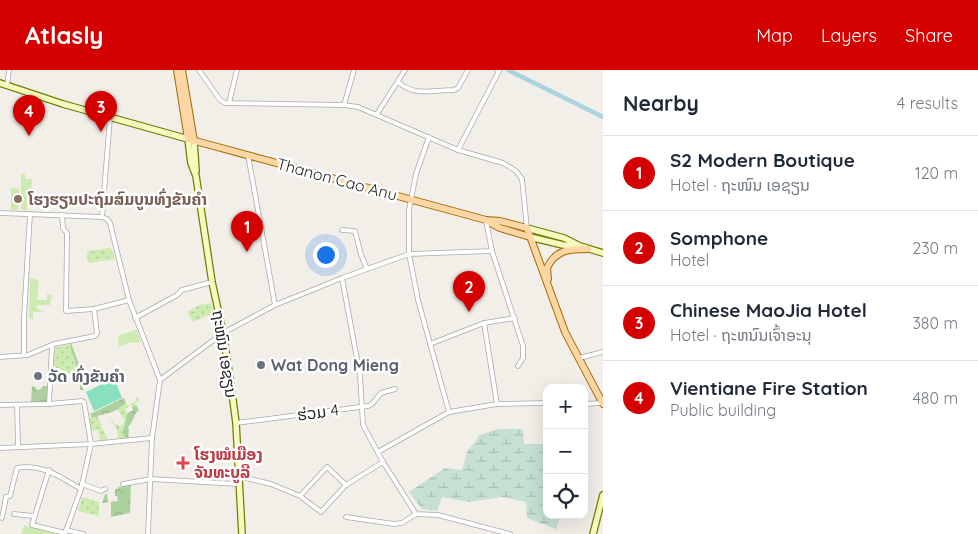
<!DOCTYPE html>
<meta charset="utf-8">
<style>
body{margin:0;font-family:Quicksand,"Noto Sans Lao",sans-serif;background:#f2f2f3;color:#1f2937}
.controls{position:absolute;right:15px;bottom:15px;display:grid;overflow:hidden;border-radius:10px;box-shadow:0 5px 20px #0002}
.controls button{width:45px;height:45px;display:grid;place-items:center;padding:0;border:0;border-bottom:1px solid #e0e1e3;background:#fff;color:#1f2937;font:25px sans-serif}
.you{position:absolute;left:325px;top:184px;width:18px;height:18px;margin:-12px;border:4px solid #fff;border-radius:50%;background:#1a73e8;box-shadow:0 0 0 8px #1a73e833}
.badge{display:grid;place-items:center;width:32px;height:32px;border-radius:50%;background:#d40000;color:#fff;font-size:16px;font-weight:700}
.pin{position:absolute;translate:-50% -41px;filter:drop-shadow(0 1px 2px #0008)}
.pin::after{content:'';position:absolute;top:26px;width:18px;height:15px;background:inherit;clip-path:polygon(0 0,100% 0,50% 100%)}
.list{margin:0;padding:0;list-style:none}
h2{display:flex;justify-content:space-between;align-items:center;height:65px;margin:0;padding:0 20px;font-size:21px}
h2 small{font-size:16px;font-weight:400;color:#747a83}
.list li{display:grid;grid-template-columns:32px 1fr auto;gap:15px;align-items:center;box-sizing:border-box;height:75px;padding:0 20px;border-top:1px solid #e0e1e3}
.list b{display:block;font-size:19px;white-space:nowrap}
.list p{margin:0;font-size:16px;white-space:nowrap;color:#747a83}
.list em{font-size:16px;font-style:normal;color:#747a83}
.icon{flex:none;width:28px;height:28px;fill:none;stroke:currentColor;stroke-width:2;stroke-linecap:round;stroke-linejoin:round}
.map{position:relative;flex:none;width:603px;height:464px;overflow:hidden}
header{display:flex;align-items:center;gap:30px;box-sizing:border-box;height:70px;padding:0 25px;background:#d40000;color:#fff}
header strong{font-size:24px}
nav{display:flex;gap:28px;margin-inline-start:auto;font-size:18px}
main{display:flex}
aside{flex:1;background:#fff}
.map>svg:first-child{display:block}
.grass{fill:url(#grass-dots)}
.forest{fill:url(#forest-crowns)}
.wetland{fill:url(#wetland-marsh)}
.garden{fill:#cdebb0}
.pitch{fill:#88e0be}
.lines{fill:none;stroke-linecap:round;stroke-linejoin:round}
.canal{stroke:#aad3df;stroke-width:4.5}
.street-casing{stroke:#a9a9a9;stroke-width:5.5}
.secondary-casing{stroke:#707d05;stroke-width:8}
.primary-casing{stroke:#a06b00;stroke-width:8}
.street{stroke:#fff;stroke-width:4}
.secondary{stroke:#f7fabf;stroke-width:5.5}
.primary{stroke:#fcd6a4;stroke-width:6}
.education-dot{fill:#8d6e63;stroke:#fff;stroke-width:2}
.worship-dot{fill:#6b7280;stroke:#fff;stroke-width:2}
.health-dot{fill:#e0444e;stroke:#fff;stroke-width:2}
.labels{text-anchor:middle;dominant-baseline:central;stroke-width:5;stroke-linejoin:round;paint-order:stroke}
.street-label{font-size:16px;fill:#222;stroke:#fff}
.education-label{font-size:16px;font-weight:bold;fill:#785e54;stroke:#fff;text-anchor:start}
.worship-label{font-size:16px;font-weight:bold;fill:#5b616d;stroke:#fff;text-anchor:start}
.health-label{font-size:16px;font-weight:bold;fill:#be3a42;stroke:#fff;text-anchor:start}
</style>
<header>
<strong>Atlasly</strong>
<nav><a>Map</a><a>Layers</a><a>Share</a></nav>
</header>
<main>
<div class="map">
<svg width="603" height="464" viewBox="0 0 603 464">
<defs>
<pattern id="grass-dots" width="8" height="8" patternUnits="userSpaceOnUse" patternTransform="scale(1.25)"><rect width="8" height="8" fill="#cdebb0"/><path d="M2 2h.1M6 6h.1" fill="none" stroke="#b0c997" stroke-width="1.8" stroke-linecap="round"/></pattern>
<pattern id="forest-crowns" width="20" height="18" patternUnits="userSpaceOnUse" patternTransform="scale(1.25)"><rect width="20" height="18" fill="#add19e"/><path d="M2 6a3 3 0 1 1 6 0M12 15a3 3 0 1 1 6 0" fill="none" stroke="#95b388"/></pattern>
<pattern id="wetland-marsh" width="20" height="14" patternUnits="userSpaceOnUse" patternTransform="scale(1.25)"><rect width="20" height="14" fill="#c6e0d4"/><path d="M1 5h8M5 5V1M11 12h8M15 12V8" fill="none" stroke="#aac0b6"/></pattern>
</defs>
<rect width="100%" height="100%" fill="#f2efe9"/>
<g class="grass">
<polygon points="111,178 115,189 88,193 87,181"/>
<polygon points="203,233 203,235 211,233 214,243 193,252 187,242"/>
<polygon points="70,274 79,304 53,304 55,278"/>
<path d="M137,327L141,334L138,331L135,333V335L132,337L131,335L125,339L127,344L128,343V348C124,352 123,361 124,366L127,367L129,364V368L119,369L116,358L106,343L115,355L118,354L120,357L124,353V349L117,339L126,333L128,336L136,331L135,328Z"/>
<polygon points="97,345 108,371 100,371 98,360 91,361 88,349"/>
<polygon points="82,427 99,432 99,446 78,441"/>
</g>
<g class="forest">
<polygon points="71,273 82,302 83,321 80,319 80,308 70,276"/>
<polygon points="32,316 35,317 37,320 41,319 43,316 48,316 48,333 31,333"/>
<path d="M124,328L126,333C122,336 117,340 112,342C107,344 99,345 92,348L90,344Z"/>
<path d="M136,335L139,340C133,344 134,352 128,357L129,360L128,367H124L123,361L128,343L133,340L132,337Z"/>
<polygon points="131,415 130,443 111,447 111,432 102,433 105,424 107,424 108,432 118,431 117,426 115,426 115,419 118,419 118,417"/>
</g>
<polygon class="wetland" points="499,359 523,359 524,374 547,374 547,445 561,445 556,459 527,448 526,432 502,427 469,432 442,427 437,441 422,439 409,422 445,398 462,400 467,382 475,372 479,365"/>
<g class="garden">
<polygon points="21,104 25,104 25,109 32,109 30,133 27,133 27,141 21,139"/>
<polygon points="11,118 19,119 18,140 11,140"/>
<polygon points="30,208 39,210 37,230 47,230 47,224 52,225 50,235 37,235 36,238 43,242 33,242 33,249 29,248"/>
<polygon points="135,260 137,260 141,272 128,273 119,277 118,266"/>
<polygon points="24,455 27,456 57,464 21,464"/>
</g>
<polygon class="pitch" points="114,308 122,328 94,341 86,322"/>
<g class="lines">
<polyline class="canal" points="508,0 603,47"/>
<defs>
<g id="street">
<polyline points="199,0 220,30 225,33 344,35 358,37 458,80 503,93 516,101 522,109 527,158"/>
<path d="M398,12C415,27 433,20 454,20L458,18L468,0"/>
<polyline points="7,16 9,0"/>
<polyline points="229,33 237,0"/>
<polyline points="344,35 354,0"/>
<polyline points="377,44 405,0"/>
<polyline points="429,67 416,104 409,140 409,184 418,230 449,342"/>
<polyline points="458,80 499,1 497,0"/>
<polyline points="248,85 275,235"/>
<polyline points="0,143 102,147 107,149 110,153 129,230 160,310 152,368 148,464"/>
<polyline points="62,145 63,158 67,163 66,241 94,239 129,230"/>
<polyline points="102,147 110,48"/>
<polyline points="486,151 492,181 523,276 523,288 518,296"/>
<polyline points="342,160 355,161 361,185 367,199"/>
<polyline points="342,208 360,305 363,355 383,392 416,444 438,445 510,464"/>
<polyline points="135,248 177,225 182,220 212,212"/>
<polyline points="484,253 497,334"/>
<polyline points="430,274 484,253 515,248"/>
<polyline points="24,284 24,248 30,144"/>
<polyline points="0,287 28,285 54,274 95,266 97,263 94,239"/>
<polyline points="579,288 603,282"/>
<polyline points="160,310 223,263 275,235 342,208 409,184 492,181"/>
<polyline points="49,334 52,276"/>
<polyline points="584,334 602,333"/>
<polyline points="0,335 49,334 82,331 84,332 91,374 81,419 65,464"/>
<polyline points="17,335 18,377"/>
<polyline points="236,353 368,336 372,334 381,323 395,319"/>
<polyline points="0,378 91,374 152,368"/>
<polyline points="378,382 449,342 497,334 547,333"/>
<polyline points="49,400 32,455 65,463"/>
<polyline points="238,406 271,414 300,426 321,442 346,415 383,392"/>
<polyline points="82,414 101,421 105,419"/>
<polyline points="123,414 151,409 238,414"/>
<polyline points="300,426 327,397 346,415"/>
<polyline points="14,444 34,446"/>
<polyline points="346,447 394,454 402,453 416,444"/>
<path d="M2,448L6,427L10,426L17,398C42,393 60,407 81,419"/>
<polyline points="66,460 83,464"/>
</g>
<g id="secondary">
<polyline points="0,13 63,34 188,69 191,93 196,106 212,212 223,263 231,315 236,353 242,464"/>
<polyline points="194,71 196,101"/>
<polyline points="527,158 564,168 580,176 603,183"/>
<polyline points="530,167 563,175 578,176"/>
<polyline points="593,464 603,425"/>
</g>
<g id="primary">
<polyline points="177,0 188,69 486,150 500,151 527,158 565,262 603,334"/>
<polyline points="182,0 194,71"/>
<polyline points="489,152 500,158 530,167"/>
<path d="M548,209L547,198C556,179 570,179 588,179"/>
</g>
</defs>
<use href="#street" class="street-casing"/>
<use href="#secondary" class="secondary-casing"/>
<use href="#primary" class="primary-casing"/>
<use href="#street" class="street"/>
<use href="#secondary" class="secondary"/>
<use href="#primary" class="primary"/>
</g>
<circle class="education-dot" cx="18" cy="129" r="5"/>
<g class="worship-dot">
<circle cx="261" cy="295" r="5"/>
<circle cx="38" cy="306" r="5"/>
</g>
<path class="health-dot" d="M180.5 385.5h5v5h5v5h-5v5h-5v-5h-5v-5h5z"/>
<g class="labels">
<g class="street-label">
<text transform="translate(337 109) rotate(15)">Thanon Cao Anu</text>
<text transform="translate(225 284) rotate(81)">ຖະໜົນ ເອຊຽນ</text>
<text transform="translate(318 342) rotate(-8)">ຮ່ວມ 4</text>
</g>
<g class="education-label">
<text x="28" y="129">ໂຮງຮຽນປະຖົມສົມບູນທົ່ງຂັນຄຳ</text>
</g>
<g class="worship-label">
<text x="271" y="295">Wat Dong Mieng</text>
<text x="48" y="306">ວັດ ທົ່ງຂັນຄຳ</text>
</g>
<g class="health-label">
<text x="194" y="384">ໂຮງໝໍເມືອງ<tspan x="194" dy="18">ຈັນທະບູລີ</tspan></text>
</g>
</g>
</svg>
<div class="controls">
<button>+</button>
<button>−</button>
<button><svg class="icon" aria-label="locate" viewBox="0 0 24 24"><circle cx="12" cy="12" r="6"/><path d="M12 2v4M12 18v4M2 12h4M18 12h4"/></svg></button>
</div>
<div class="you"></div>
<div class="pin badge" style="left:247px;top:182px">1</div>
<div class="pin badge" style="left:469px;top:242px">2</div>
<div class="pin badge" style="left:101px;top:62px">3</div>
<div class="pin badge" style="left:29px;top:66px">4</div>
</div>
<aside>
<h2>Nearby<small>4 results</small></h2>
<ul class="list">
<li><span class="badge">1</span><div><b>S2 Modern Boutique</b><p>Hotel · ຖະໜົນ ເອຊຽນ</p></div><em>120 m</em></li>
<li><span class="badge">2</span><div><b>Somphone</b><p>Hotel</p></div><em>230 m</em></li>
<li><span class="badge">3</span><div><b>Chinese MaoJia Hotel</b><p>Hotel · ຖະຫນົນເຈົ້າອະນຸ</p></div><em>380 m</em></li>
<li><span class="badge">4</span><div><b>Vientiane Fire Station</b><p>Public building</p></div><em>480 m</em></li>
</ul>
</aside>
</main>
